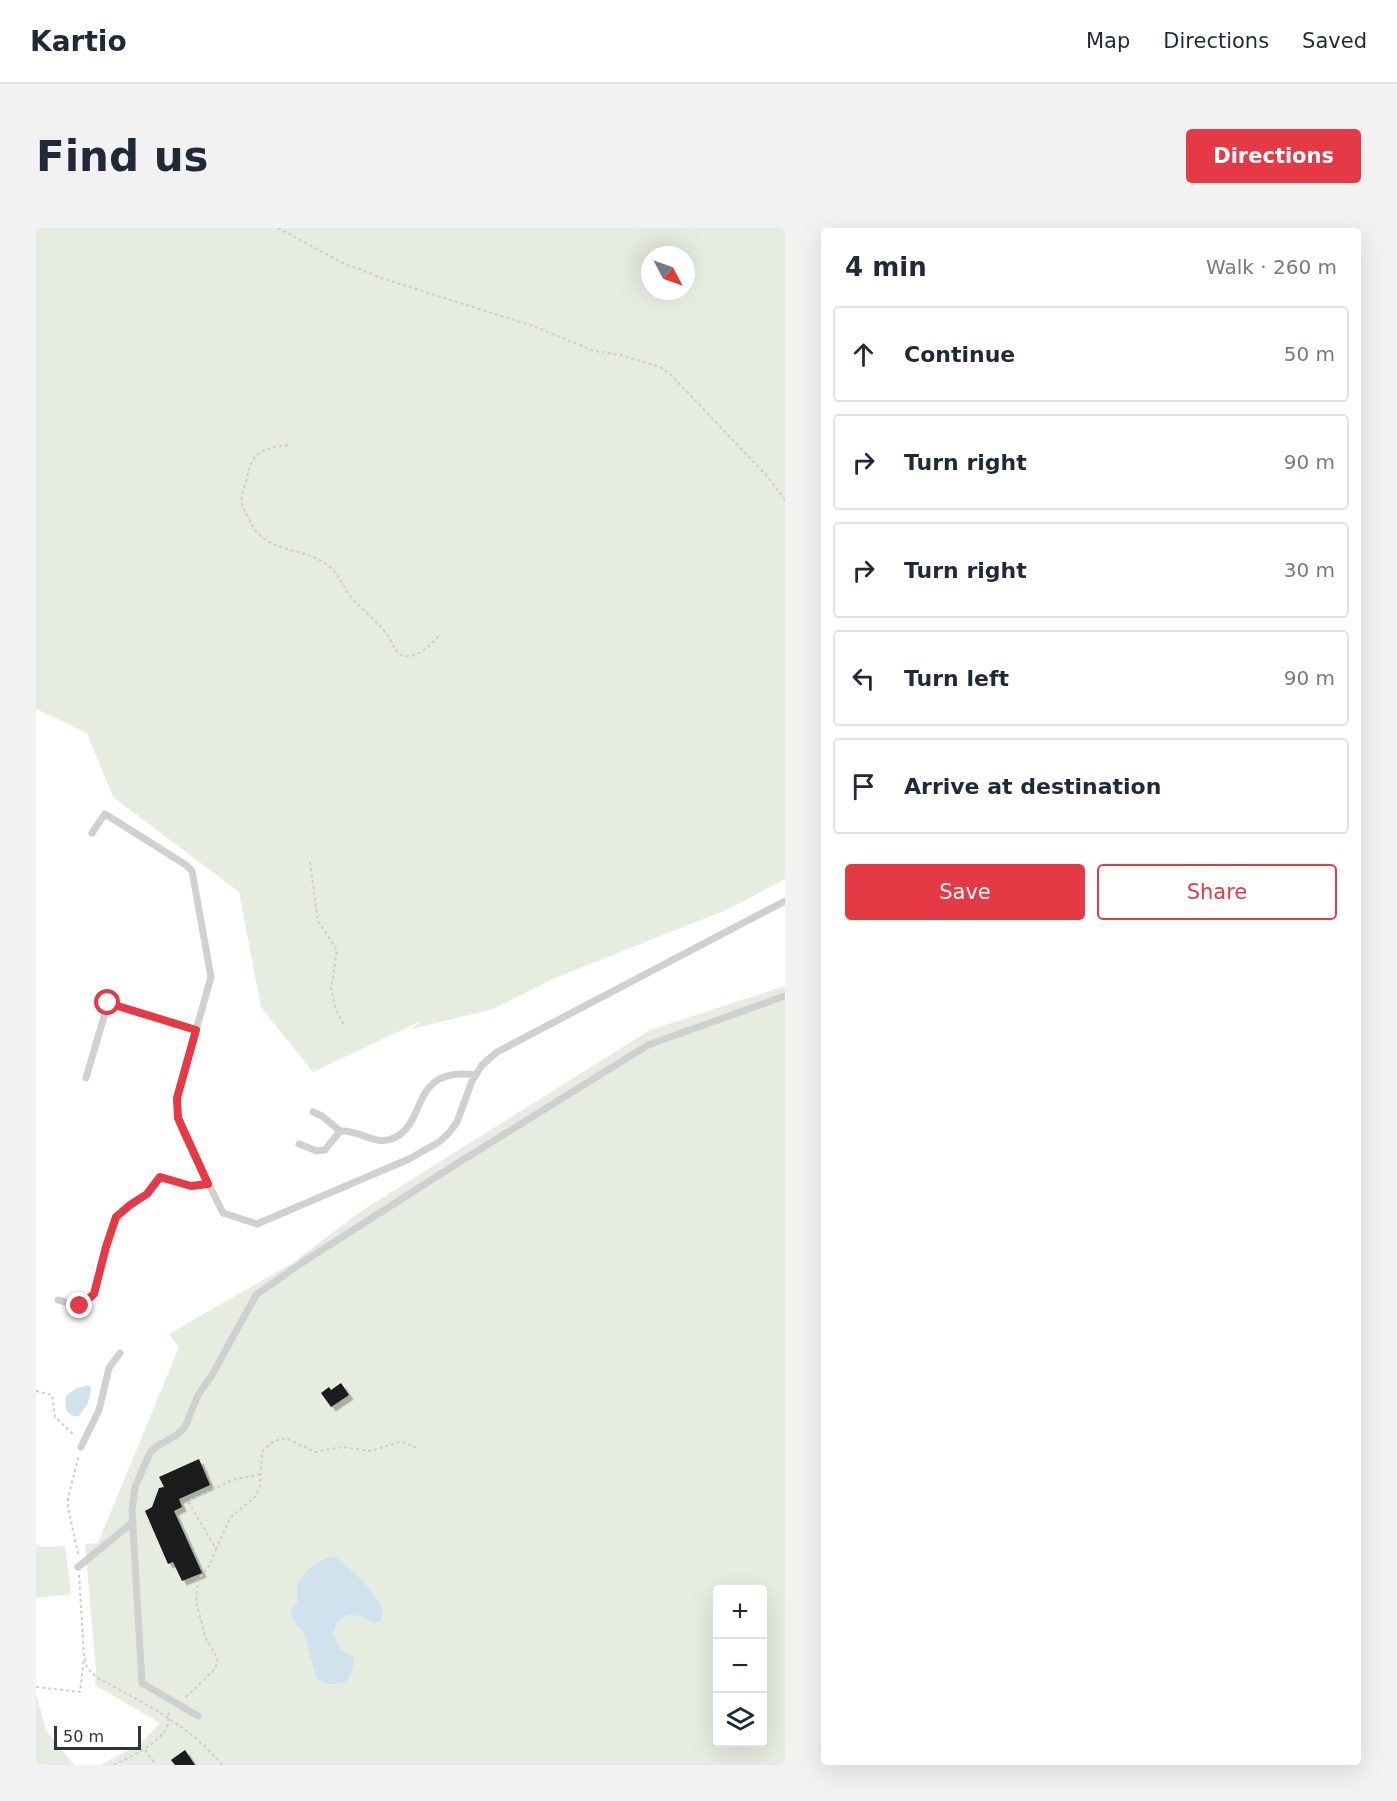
<!DOCTYPE html>
<meta charset="utf-8">
<style>
body{margin:0;font-family:"DejaVu Sans",sans-serif;background:#f2f2f3;color:#1f2937}
.controls{position:absolute;right:18px;bottom:18px;display:grid;overflow:hidden;border-radius:6px;box-shadow:0 6px 24px #0002}
.controls button{width:54px;height:54px;display:grid;place-items:center;padding:0;border:0;border-bottom:2px solid #e0e1e3;background:#fff;color:#1f2937;font:30px sans-serif}
.compass{position:absolute;left:605px;top:18px;width:54px;height:54px;border-radius:50%;background:#fff;box-shadow:0 6px 24px #0002;rotate:131deg}
.scale{position:absolute;left:18px;bottom:15px;width:87px;box-sizing:border-box;padding-left:6px;border:3px solid #333;border-top:0;font-size:16px;line-height:21px;white-space:nowrap;color:#333;-webkit-text-stroke:4px #fff;paint-order:stroke}
.stop{position:absolute;width:18px;height:18px;margin:-14px;border:4px solid #e63946;border-radius:50%;background:#fff}
.stop.end{background:#e63946;border-color:#fff;box-shadow:0 2px 6px #0008}
.list{margin:0;padding:0;list-style:none}
h2{display:flex;justify-content:space-between;align-items:center;height:78px;margin:0;padding:0 24px;font-size:26px}
h2 small{font-size:20px;font-weight:400;color:#747a83}
.list li{display:grid;grid-template-columns:39px 1fr auto;gap:18px;align-items:center;box-sizing:border-box;height:96px;margin:0 12px 12px;padding:0 12px;border:2px solid #e0e1e3;border-radius:6px}
.list b{display:block;font-size:22px;white-space:nowrap}
.list em{font-size:20px;font-style:normal;color:#747a83}
.actions{display:flex;gap:12px;padding:18px 24px}
.actions a{flex:1;padding:14px 0;border:2px solid #e63946;border-radius:6px;text-align:center;font-size:21px;color:#e63946}
.actions .main{background:#e63946;color:#fff}
.icon{flex:none;width:33px;height:33px;fill:none;stroke:currentColor;stroke-width:2;stroke-linecap:round;stroke-linejoin:round}
.map{position:relative;flex:none;width:749px;height:1537px;overflow:hidden;border-radius:6px}
header{display:flex;align-items:center;gap:36px;box-sizing:border-box;height:84px;padding:0 30px;background:#fff;border-bottom:2px solid #e0e1e3}
header strong{font-size:28px}
nav{display:flex;gap:33px;margin-inline-start:auto;font-size:21px}
.intro{display:flex;align-items:center;justify-content:space-between;box-sizing:border-box;height:144px;padding:0 36px}
h1{margin:0;font-size:42px}
.button{padding:15px 27px;border-radius:6px;background:#e63946;color:#fff;font-size:21px;font-weight:700}
main{display:flex;gap:36px;padding:0 36px}
aside{flex:1;background:#fff;border-radius:6px;box-shadow:0 6px 24px #0002}
.map>svg:first-child{display:block}
.green{fill:#e6ecdf;fill-rule:evenodd}
.water{fill:#cfe2ee}
.building{fill:#1a1a1a;filter:url(#shadow)}
.lines{fill:none;stroke-linecap:round;stroke-linejoin:round}
.path{stroke:#cdcdcd;stroke-width:2;stroke-dasharray:3 3;stroke-linecap:butt}
.lane{stroke:#d0d0d0;stroke-width:7}
.route{stroke:#e63946;stroke-width:8}
</style>
<header>
<strong>Kartio</strong>
<nav><a>Map</a><a>Directions</a><a>Saved</a></nav>
</header>
<div class="intro"><h1>Find us</h1><a class="button">Directions</a></div>
<main>
<div class="map">
<svg width="749" height="1537" viewBox="0 0 749 1537">
<defs>
<filter id="shadow"><feDropShadow dx="4.5" dy="4.5" stdDeviation="0" flood-color="#0004"/></filter>
</defs>
<rect width="100%" height="100%" fill="#fff"/>
<g class="green">
<path d="M0,0H749V651L695,680L519,750L457,781L375,801L387,792L277,844L225,779L203,664L77,569L51,505L0,481ZM614,27H650V63H614Z"/>
<path d="M749,758V1537H64L104,1516L124,1495L59,1457L60,1443L49,1316L62,1315L143,1119L133,1106L255,1036L324,984L614,802ZM682,1362H726V1514H682Z"/>
<polygon points="0,1317 10,1319 29,1318 35,1366 0,1370"/>
<polygon points="0,1465 10,1502 38,1537 0,1537"/>
</g>
<g class="water">
<path d="M53,1157L55,1161L52,1175L43,1188C30,1190 27,1176 31,1167L41,1160Z"/>
<path d="M299,1328C319,1345 336,1359 347,1383L344,1394L336,1395L328,1389L312,1386L300,1395L297,1407L304,1421L318,1430L317,1440L310,1455L290,1456L280,1449L268,1405L259,1395L254,1383L261,1375V1355C272,1341 281,1331 299,1328Z"/>
</g>
<g class="building">
<polygon points="305,1155 313,1167 295,1179 285,1165 293,1159 295,1162"/>
<polygon points="163,1231 174,1257 143,1271 146,1279 138,1283 166,1345 146,1353 137,1334 132,1336 109,1283 116,1279 123,1260 128,1259 123,1249"/>
<polygon points="149,1522 159,1537 139,1537 135,1532"/>
</g>
<g class="lines">
<g class="path">
<polyline points="242,0 305,34 348,51 500,99 558,123 585,127 624,139 635,147 731,248 749,272"/>
<path d="M252,217C226,221 217,222 211,250C209,257 204,269 206,276C207,282 212,287 214,293C227,326 270,318 294,339C303,347 308,360 315,369C327,383 342,393 353,409C357,416 360,428 370,428C383,429 397,415 404,406"/>
<polyline points="274,634 282,693 301,722 295,761 299,779 308,797"/>
<polyline points="0,1163 16,1167 19,1189 39,1208"/>
<polyline points="224,1246 197,1252 152,1273 180,1321 194,1290 219,1269 224,1259 226,1224 235,1215 241,1212 252,1211 279,1224 306,1219 335,1223 363,1214 370,1215 383,1221"/>
<polyline points="42,1326 32,1279 32,1270 43,1227"/>
<path d="M43,1347L48,1427L51,1440L60,1449C105,1474 153,1496 186,1537"/>
<polyline points="0,1459 44,1464 48,1430"/>
<polyline points="150,1469 178,1442 182,1434 179,1426 170,1411 160,1374 162,1352 174,1337 180,1321"/>
<polyline points="109,1522 120,1537"/>
<path d="M78,1537C94,1529 126,1515 132,1496C133,1491 131,1488 134,1482"/>
</g>
<g class="lane">
<polyline points="56,605 69,586 150,637 156,643 175,749 141,870 142,890 148,906 187,985 221,996 373,931 403,914 413,905 421,894 436,853 446,837 461,824 749,673"/>
<polyline points="50,850 72,775 160,802"/>
<polyline points="277,884 286,888 304,903"/>
<path d="M263,916L281,923L289,922L304,903C323,901 339,919 358,910C392,895 373,838 440,847"/>
<polyline points="22,1072 44,1078 58,1066 70,1019 80,989 94,977 111,966 124,949 155,958 172,956"/>
<polyline points="45,1219 63,1182 73,1140 84,1125"/>
<polyline points="42,1339 97,1294"/>
<polyline points="162,1488 106,1455 96,1283 99,1259 114,1225 121,1218 141,1207 149,1199 162,1167 176,1147 220,1067 267,1034 414,940 612,817 749,768"/>
</g>
</g>
<g class="lines">
<polyline class="route" points="44,1078 58,1066 70,1019 80,989 94,977 111,966 124,949 155,958 172,956 142,890 141,870 160,802 72,775"/>
</g>
</svg>
<div class="controls">
<button>+</button>
<button>−</button>
<button><svg class="icon" aria-label="layers" viewBox="0 0 24 24"><path d="M12 4l9 5-9 5-9-5zM3 14l9 5 9-5"/></svg></button>
</div>
<svg class="compass" viewBox="-18 -18 36 36"><path d="M0-13l5 13h-10z" fill="#e53935"/><path d="M0 13l5-13h-10z" fill="#747a83"/></svg>
<div class="scale">50 m</div>
<div class="stop" style="left:72px;top:775px"></div>
<div class="stop end" style="left:44px;top:1078px"></div>
</div>
<aside>
<h2>4 min<small>Walk · 260 m</small></h2>
<ul class="list">
<li><svg class="icon" aria-label="ahead" viewBox="0 0 24 24"><path d="M12 20V5M6 11l6-6 6 6"/></svg><div><b>Continue</b></div><em>50 m</em></li>
<li><svg class="icon" aria-label="right" viewBox="0 0 24 24"><path d="M7 20v-9h11M14 6l5 5-5 5"/></svg><div><b>Turn right</b></div><em>90 m</em></li>
<li><svg class="icon" aria-label="right" viewBox="0 0 24 24"><path d="M7 20v-9h11M14 6l5 5-5 5"/></svg><div><b>Turn right</b></div><em>30 m</em></li>
<li><svg class="icon" aria-label="left" viewBox="0 0 24 24"><path d="M17 20v-9H6M10 6l-5 5 5 5"/></svg><div><b>Turn left</b></div><em>90 m</em></li>
<li><svg class="icon" aria-label="arrive" viewBox="0 0 24 24"><path d="M6 21V4h12l-3 4 3 4H6"/></svg><div><b>Arrive at destination</b></div></li>
</ul>
<div class="actions"><a class="main">Save</a><a>Share</a></div>
</aside>
</main>
